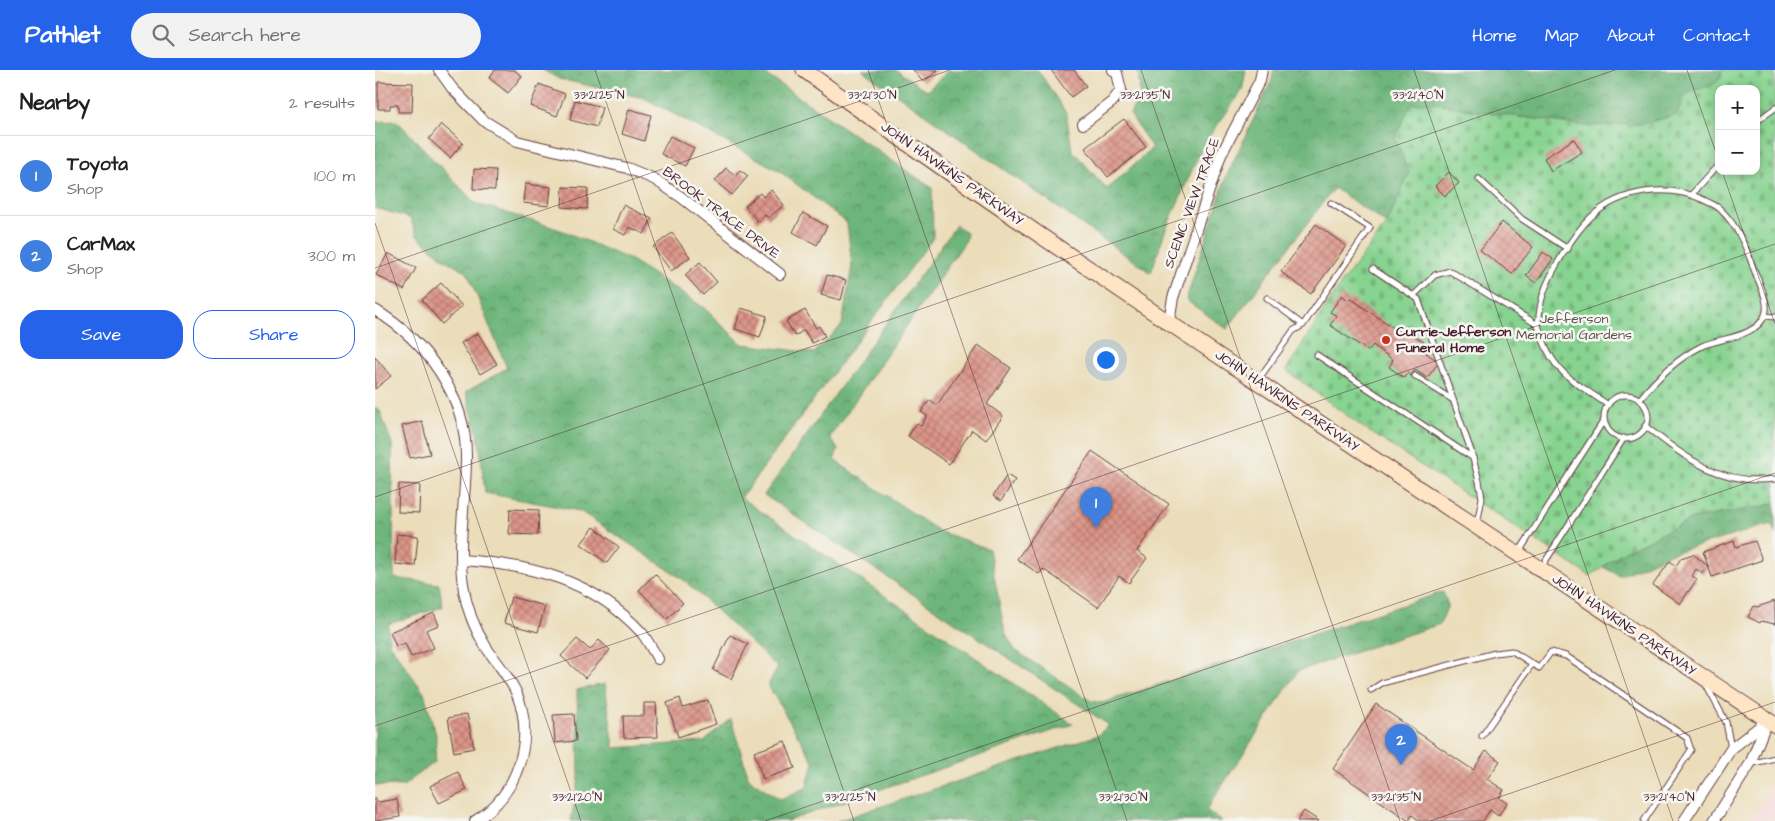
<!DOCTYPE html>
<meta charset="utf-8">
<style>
body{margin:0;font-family:"Architects Daughter",sans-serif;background:#f2f2f2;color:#202124}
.controls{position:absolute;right:15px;top:15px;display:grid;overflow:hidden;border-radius:10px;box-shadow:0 2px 8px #0003}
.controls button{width:45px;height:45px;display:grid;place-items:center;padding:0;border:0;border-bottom:1px solid #e0e0e0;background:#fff;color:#202124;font:25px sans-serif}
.you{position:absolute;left:730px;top:289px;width:18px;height:18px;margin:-12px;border:4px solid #fff;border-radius:50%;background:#1a73e8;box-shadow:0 0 0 8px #1a73e833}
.badge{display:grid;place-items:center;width:32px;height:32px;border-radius:50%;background:#2563eb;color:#fff;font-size:16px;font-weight:700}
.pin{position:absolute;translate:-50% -41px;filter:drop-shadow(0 1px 2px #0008)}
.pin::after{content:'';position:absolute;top:26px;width:18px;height:15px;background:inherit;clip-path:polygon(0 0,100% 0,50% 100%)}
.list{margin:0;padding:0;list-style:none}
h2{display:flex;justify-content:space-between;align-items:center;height:65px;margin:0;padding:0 20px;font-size:21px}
h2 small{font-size:16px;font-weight:400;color:#757577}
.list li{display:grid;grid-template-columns:32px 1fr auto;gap:15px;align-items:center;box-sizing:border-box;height:80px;padding:0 20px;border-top:1px solid #e0e0e0}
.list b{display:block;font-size:19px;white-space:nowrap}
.list p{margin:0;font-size:16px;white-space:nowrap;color:#757577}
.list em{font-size:16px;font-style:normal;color:#757577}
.actions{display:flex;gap:10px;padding:15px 20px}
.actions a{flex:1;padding:11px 0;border:1px solid #2563eb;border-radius:20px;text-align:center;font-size:18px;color:#2563eb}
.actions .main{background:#2563eb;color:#fff}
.icon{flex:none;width:28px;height:28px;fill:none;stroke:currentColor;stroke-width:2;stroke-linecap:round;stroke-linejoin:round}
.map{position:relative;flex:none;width:1400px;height:751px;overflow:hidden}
header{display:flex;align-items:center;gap:30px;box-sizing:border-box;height:70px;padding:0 25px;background:#2563eb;color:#fff}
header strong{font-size:24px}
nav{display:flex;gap:28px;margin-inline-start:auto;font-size:18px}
.search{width:350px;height:45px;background:#f2f2f2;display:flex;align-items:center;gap:12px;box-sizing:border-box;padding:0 18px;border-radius:28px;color:#757577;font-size:19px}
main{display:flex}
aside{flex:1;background:#fff}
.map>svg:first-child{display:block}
.built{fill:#f7d0cf}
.forest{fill:url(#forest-crowns);stroke:#5c6a52}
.cemetery{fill:url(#cemetery-stones);stroke:#68795e;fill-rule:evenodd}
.building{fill:url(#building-cross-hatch)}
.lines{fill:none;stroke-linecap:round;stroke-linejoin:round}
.lane-casing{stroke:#623c40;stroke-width:7}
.street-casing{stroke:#623c40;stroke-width:12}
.secondary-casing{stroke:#623c40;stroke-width:17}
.lane{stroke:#fff;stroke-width:5}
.street{stroke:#fff;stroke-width:10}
.secondary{stroke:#fee5c5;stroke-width:15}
.ticks{fill:none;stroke:#4a1f2b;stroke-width:1;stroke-opacity:0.45}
.poi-dot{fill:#c8321e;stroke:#f6f6f2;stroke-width:2}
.labels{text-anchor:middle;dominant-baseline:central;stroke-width:5;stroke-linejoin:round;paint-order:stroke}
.street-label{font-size:14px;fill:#4a1f2b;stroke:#f6f6f2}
.park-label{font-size:14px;fill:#5c5549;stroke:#f6f6f2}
.poi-label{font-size:14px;font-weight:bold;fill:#4a1f2b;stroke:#f6f6f2;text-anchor:start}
.ticks-label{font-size:12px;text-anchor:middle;fill:#4a1f2b;stroke:#f6f6f2;stroke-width:5;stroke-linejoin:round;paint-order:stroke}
</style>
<header>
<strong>Pathlet</strong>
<div class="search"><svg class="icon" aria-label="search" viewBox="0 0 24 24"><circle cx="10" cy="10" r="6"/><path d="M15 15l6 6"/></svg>Search here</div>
<nav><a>Home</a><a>Map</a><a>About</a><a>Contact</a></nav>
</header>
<main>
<aside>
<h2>Nearby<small>2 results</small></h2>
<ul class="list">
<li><span class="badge" style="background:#3f7fe0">1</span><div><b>Toyota</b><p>Shop</p></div><em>100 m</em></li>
<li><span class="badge" style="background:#3f7fe0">2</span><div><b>CarMax</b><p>Shop</p></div><em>300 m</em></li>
</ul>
<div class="actions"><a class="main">Save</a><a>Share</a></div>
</aside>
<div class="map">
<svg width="1400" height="751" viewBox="0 0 1400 751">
<defs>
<pattern id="forest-crowns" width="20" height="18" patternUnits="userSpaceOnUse" patternTransform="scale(1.25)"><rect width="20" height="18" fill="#6db57a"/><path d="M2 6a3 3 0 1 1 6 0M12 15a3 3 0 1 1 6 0" fill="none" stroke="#5c9364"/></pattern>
<pattern id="cemetery-stones" width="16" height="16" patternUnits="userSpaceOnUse" patternTransform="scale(1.25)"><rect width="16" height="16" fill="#87d390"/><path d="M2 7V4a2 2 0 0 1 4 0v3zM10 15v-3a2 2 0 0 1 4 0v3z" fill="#76b57c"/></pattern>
<pattern id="building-cross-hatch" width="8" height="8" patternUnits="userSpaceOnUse" patternTransform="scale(1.25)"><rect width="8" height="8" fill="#dc9589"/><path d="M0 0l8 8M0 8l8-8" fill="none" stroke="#b47970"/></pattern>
</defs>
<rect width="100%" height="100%" fill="#f6f6f2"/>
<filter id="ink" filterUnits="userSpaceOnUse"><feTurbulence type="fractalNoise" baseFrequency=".02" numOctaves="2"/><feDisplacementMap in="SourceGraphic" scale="10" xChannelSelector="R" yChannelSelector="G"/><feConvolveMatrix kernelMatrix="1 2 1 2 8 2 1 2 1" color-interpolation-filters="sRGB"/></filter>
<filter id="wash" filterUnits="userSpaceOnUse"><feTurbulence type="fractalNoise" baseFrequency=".0096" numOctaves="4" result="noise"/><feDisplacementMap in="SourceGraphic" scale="20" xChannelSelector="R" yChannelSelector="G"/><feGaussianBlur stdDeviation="1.12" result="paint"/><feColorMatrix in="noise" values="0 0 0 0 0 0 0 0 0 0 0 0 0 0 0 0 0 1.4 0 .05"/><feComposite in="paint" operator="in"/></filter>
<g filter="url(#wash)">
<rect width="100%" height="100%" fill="#ebddb9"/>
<polygon class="built" points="1400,716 1400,751 1373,751"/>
<g class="forest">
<polygon points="168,0 384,0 557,118 558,168 366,428 698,654 412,751 196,751 204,708 202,620 230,614 239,678 329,672 356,649 374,709 405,729 431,718 439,693 393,615 403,598 309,510 205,441 110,423 104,370 91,322 132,298 92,202 69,189 42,166 35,148 0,138 0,52 22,51 100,133 186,160 256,190 328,237 367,274 439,283 467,255 477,196 472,153 403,100 269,28 184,9"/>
<polygon points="487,0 521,0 552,21 574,0 663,0 691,43 697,80 732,119 777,78 755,44 765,23 763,0 871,0 867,21 828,75 789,164 776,203"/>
<polygon points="899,0 1348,0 1341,13 1311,24 1301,45 1269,54 1211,56 1095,40 1057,32 1020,68 1034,103 1012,154 959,118 852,259 811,230 851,107 897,10"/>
<polygon points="581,155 592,163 591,170 455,367 463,380 459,390 564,461 614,479 630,563 640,580 716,631 727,633 1068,522 1073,535 1065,554 923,601 831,740 847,751 462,751 723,665 734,655 389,425"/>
<polygon points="0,338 5,341 17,374 19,508 64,514 68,537 13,554 14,573 49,623 61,665 60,692 28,716 0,715"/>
<polygon points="1400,434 1400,464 1397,454 1294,484 1245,506 1228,497 1250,481 1317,449"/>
</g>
<path class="cemetery" d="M1348,0H1400V434L1317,449L1250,481L1215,506L989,358L911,300L968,211L1012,154L1034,103L1020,68L1036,34L1057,32L1095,40L1211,56L1269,54L1301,45L1311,24L1341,13ZM1344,19H1381V101H1344Z"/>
<g id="blocks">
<g class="building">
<polygon points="120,0 139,0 147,6 133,23 114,8"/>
<polygon points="538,0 563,0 548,12"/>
<polygon points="676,0 699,0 711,16 696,27"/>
<polygon points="3,12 38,13 37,42 23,42 23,35 15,35 15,39 3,39"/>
<polygon points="164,14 190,24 182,46 155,36"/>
<polygon points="200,30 227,37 222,57 195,50"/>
<polygon points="254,39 276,45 269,71 247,64"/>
<polygon points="749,49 771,77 733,107 710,78"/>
<polygon points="66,54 88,73 75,88 54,69"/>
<polygon points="295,66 319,78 310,96 286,84"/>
<polygon points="1199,69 1207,82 1176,101 1169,88"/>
<polygon points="351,98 360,105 365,100 373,106 357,125 340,111"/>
<polygon points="99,99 121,100 120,120 98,119"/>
<polygon points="1074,102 1084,113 1070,126 1060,116"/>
<polygon points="150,114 176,117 174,136 148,133"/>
<polygon points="188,117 213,118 212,139 187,137"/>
<polygon points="396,120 409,135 393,148 390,145 383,152 370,136 385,123 388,127"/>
<polygon points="248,135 277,149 269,164 254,157 250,165 238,159"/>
<polygon points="428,143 452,156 442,175 418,162"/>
<polygon points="1127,152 1158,177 1137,204 1105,180"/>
<polygon points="941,154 971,176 936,224 906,202"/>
<polygon points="297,163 315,187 296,201 278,177"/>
<polygon points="1168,182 1178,189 1161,213 1151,206"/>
<polygon points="13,183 41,198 29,220 1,205"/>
<polygon points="325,192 342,212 328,225 310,205"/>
<polygon points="452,205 471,210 466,230 446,225"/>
<polygon points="66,213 87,236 67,254 47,230"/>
<polygon points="967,225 973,230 975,228 1029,265 1032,261 1055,276 1051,283 1064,292 1052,308 1040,300 1036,306 1032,303 1029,308 1014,297 1018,290 998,275 993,281 955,255 962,246 955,242"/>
<polygon points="366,238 392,246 385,267 360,259"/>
<polygon points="430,240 441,258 444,256 450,266 437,273 429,260 420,266 411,251"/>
<polygon points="103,263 122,294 105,304 86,273"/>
<polygon points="603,275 636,298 612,334 628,346 611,370 597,360 574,394 533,366 542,353 546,356 552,346 546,342 555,330 562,335"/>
<polygon points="0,287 16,306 0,319"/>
<polygon points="47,351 55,384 35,388 27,356"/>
<polygon points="717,381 794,434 762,481 772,488 754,513 744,506 723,537 668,499 664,504 642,489"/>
<polygon points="632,405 640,410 626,431 618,426"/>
<polygon points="24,414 45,415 44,443 23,442"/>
<polygon points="135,439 164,440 163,465 134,464"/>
<polygon points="219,457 244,477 232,493 206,474"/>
<polygon points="22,464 43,466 40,496 20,494"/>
<polygon points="1359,471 1361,477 1380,471 1387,490 1337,507 1328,482"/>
<polygon points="1318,484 1333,496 1328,504 1321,499 1317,506 1322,509 1305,534 1278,515 1295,491 1301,496 1306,488"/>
<polygon points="280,504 308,533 292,549 264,520"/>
<polygon points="136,527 170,536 163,562 129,553"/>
<polygon points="1400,531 1400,554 1386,551 1385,553 1373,547 1379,536 1382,537"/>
<polygon points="59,543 64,555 51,560 59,578 36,587 30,573 21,576 15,562"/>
<polygon points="355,565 373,574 356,609 338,600"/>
<polygon points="202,569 215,580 224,570 235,580 210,608 186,586"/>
<polygon points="305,628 308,638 333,630 341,654 303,667 292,633"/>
<polygon points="269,633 281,633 283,667 249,668 248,646 269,646"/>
<polygon points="1001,634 1098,700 1111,681 1125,691 1112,709 1129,720 1124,728 1132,733 1123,746 1115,740 1108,751 1045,751 1037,745 1034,751 958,699"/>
<polygon points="92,644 99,678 79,682 73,648"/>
<polygon points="199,644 201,671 180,673 178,645"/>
<polygon points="410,671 420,698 388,709 379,682"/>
<polygon points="83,702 92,720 64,733 55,716"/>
<polygon points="0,727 3,732 22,729 25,747 0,751"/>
<polygon points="929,741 944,751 922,751"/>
</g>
</g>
</g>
<g filter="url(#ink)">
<use href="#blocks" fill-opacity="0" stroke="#623c40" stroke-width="1"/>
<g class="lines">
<defs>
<g id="lane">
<polyline points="1381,52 1400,38"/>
<polyline points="1104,109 1147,149 1193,179"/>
<polyline points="1317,124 1344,94"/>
<polyline points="998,199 1043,229 1096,381 1104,411 1107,428 1102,454"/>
<path d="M1038,226L1060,205L1075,201L1163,255C1164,245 1165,234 1168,225C1175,202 1199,163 1216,147C1245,120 1293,113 1329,130C1334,133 1341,135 1345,139C1363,156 1372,179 1380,202C1384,213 1395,233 1390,245C1382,267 1345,268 1327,276C1303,288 1281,309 1264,330"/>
<polyline points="892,228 928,255"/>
<polyline points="1390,246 1400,247"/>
<path d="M1163,255C1177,303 1193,307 1233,335"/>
<polyline points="942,285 1098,388"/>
<polyline points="1040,306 1078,330"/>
<polyline points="883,310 918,261 928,255 995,158 956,133"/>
<circle cx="1251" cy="347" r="22"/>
<path d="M1270,356C1311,388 1346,416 1400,409"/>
<polyline points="1144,482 1229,350"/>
<polyline points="1166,498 1249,368"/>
<polyline points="1330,613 1351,652 1356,679"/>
<polyline points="996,620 1007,613 1120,583 1137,581 1164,598 1176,582 1191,586 1312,668 1316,680 1269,751"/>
<polyline points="1107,666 1157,594"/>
<polyline points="1375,694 1400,688"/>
</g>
<g id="street">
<polyline points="64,0 77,18 108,50 142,71 252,98 279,109 306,127 405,204"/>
<polyline points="708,54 737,32 746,20 742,3 738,0"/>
<path d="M0,240C51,271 92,326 91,388C91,427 82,476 88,514C91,536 99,558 111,577C121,592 133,605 141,622C161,668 143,725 100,751"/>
<polyline points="794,251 798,228 846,85 885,10 887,0"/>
<path d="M87,490C155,495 218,509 267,563C273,571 278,581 283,589"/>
<polyline points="1309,751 1356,679 1393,650"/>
<polyline points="1339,751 1375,694 1392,651"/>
</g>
<path id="secondary" d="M429,0C746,228 1076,437 1400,655"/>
</defs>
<use href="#lane" class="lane-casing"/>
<use href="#street" class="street-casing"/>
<use href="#secondary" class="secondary-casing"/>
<use href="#lane" class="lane"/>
<use href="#street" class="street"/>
<use href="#secondary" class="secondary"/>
</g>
</g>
<path class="ticks" d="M220,0L479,751M493,0L752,751M766,0L1025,751M1039,0L1298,751M1312,0L1344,91M1347,101L1400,254M0,153L206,751M0,198L575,0M0,427L1240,0M0,656L1400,174M390,751L1400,403M1055,751L1400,632"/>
<circle class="poi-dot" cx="1011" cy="270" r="5"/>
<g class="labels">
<g class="street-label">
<text transform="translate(577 104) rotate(35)">JOHN HAWKINS PARKWAY</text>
<text transform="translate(817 133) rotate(-70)">SCENIC VIEW TRACE</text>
<text transform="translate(346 143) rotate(37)">BROOK TRACE DRIVE</text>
<text transform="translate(912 331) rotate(34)">JOHN HAWKINS PARKWAY</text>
<text transform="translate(1249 555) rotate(34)">JOHN HAWKINS PARKWAY</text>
</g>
<g class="park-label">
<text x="1199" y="249">Jefferson<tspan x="1199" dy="16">Memorial Gardens</tspan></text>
</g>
<g class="poi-label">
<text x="1021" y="262">Currie-Jefferson<tspan x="1021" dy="16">Funeral Home</tspan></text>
</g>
</g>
<g class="ticks-label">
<text x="224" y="29">33°21'25"N</text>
<text x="497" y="29">33°21'30"N</text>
<text x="770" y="29">33°21'35"N</text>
<text x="1043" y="29">33°21'40"N</text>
<text x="202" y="731">33°21'20"N</text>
<text x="475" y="731">33°21'25"N</text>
<text x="748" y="731">33°21'30"N</text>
<text x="1021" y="731">33°21'35"N</text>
<text x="1294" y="731">33°21'40"N</text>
</g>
</svg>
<div class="controls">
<button>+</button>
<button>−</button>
</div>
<div class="you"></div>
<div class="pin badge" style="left:721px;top:458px;background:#3f7fe0">1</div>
<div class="pin badge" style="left:1026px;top:695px;background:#3f7fe0">2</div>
</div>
</main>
